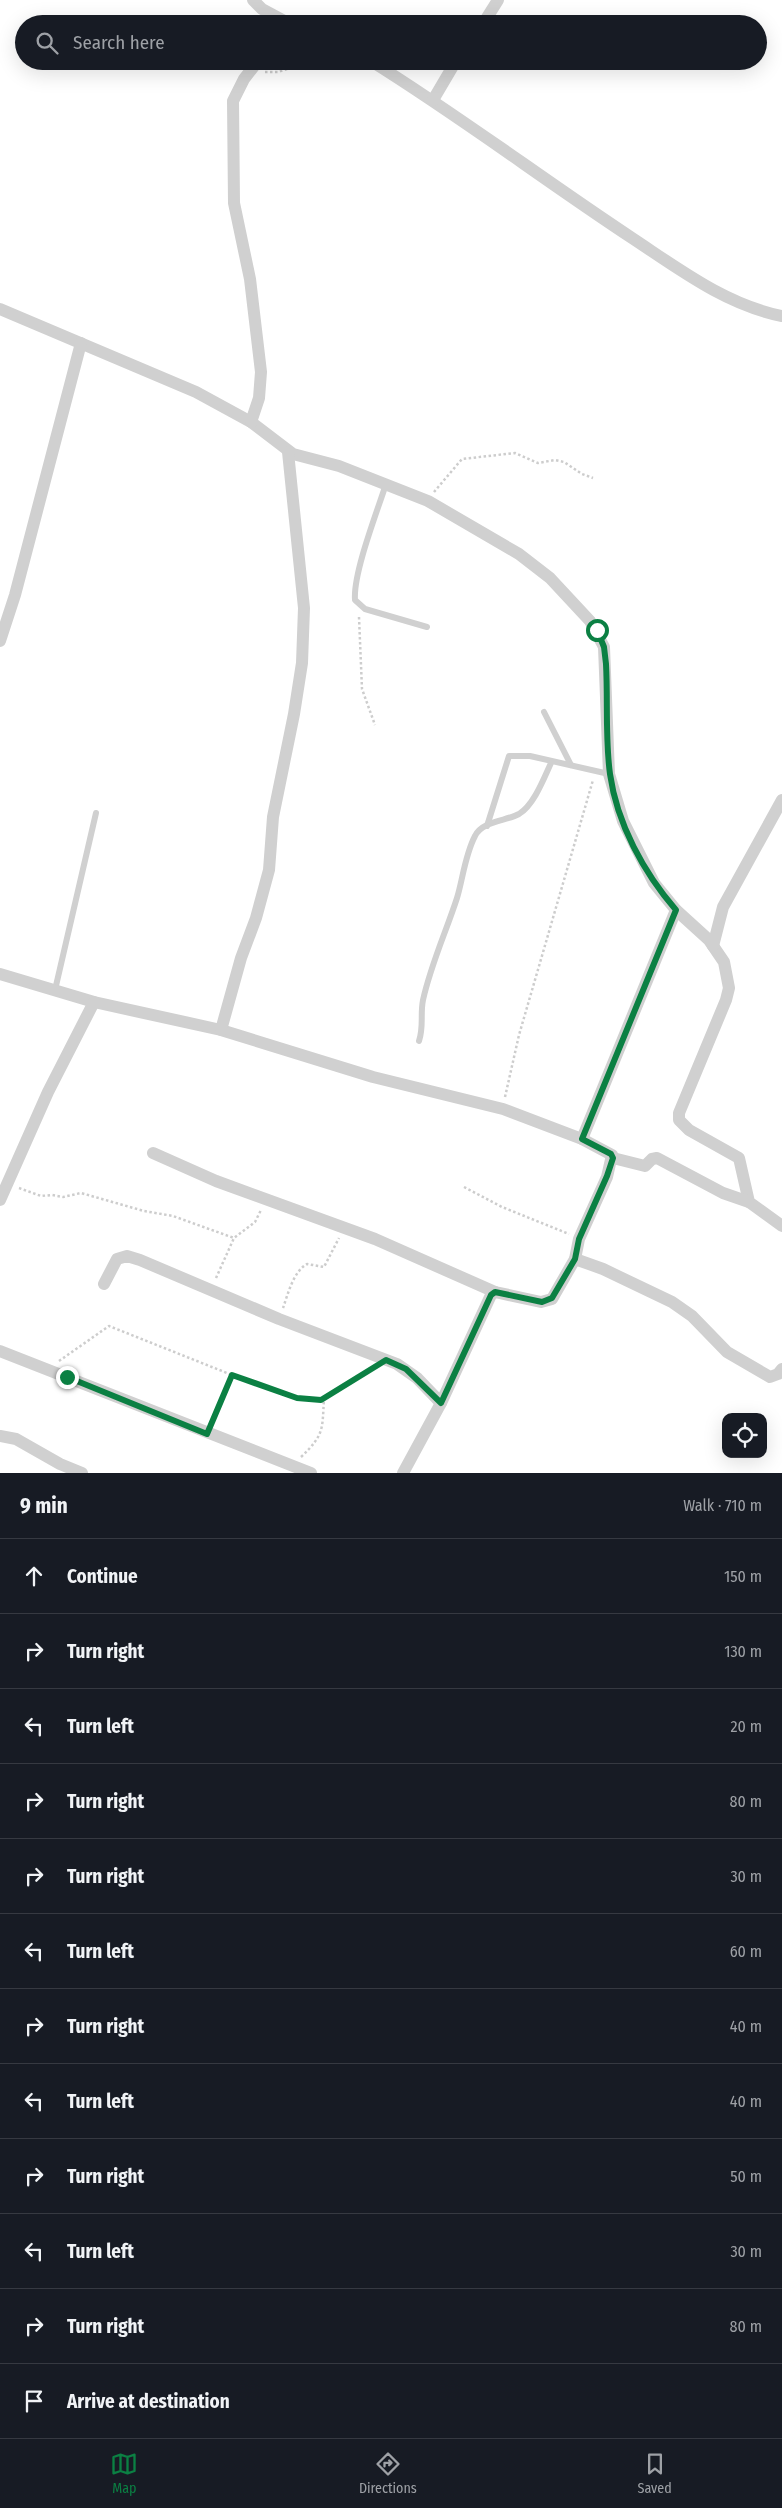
<!DOCTYPE html>
<meta charset="utf-8">
<style>
body{margin:0;font-family:"Fira Sans Condensed",sans-serif;background:#242831;color:#f1f3f6}
.controls{position:absolute;right:15px;bottom:15px;display:grid;overflow:hidden;border-radius:10px;box-shadow:0 5px 20px #0002}
.controls button{width:45px;height:45px;display:grid;place-items:center;padding:0;border:0;border-bottom:1px solid #363941;background:#171b24;color:#f1f3f6;font:25px sans-serif}
.stop{position:absolute;width:15px;height:15px;margin:-11px;border:4px solid #0b8043;border-radius:50%;background:#fff}
.stop.end{background:#0b8043;border-color:#fff;box-shadow:0 1px 5px #0008}
.list{margin:0;padding:0;list-style:none}
h2{display:flex;justify-content:space-between;align-items:center;height:65px;margin:0;padding:0 20px;font-size:21px}
h2 small{font-size:16px;font-weight:400;color:#9ea1a6}
.list li{display:grid;grid-template-columns:32px 1fr auto;gap:15px;align-items:center;box-sizing:border-box;height:75px;padding:0 20px;border-top:1px solid #363941}
.list b{display:block;font-size:19px;white-space:nowrap}
.list em{font-size:16px;font-style:normal;color:#9ea1a6}
.icon{flex:none;width:28px;height:28px;fill:none;stroke:currentColor;stroke-width:2;stroke-linecap:round;stroke-linejoin:round}
.map{position:relative;flex:none;width:782px;height:1473px;overflow:hidden}
.search{position:absolute;background:#171b24;box-shadow:0 5px 20px #0002;left:15px;right:15px;top:15px;height:55px;display:flex;align-items:center;gap:12px;box-sizing:border-box;padding:0 18px;border-radius:28px;color:#9ea1a6;font-size:19px}
.sheet{height:965px;background:#171b24}
nav{display:flex;justify-content:space-around;align-items:center;box-sizing:border-box;height:70px;border-top:1px solid #363941;background:#171b24;font-size:14px;color:#9ea1a6}
nav a{display:grid;justify-items:center;gap:2px}
nav .on{color:#0b8043}
.map>svg:first-child{display:block}
.lines{fill:none;stroke-linecap:round;stroke-linejoin:round}
.path{stroke:#cdcdcd;stroke-width:2.5;stroke-dasharray:2.5 2.5;stroke-linecap:butt}
.service{stroke:#d0d0d0;stroke-width:6}
.minor{stroke:#d0d0d0;stroke-width:12}
.route{stroke:#0b8043;stroke-width:6}
</style>
<div class="map">
<svg width="782" height="1473" viewBox="0 0 782 1473">
<rect width="100%" height="100%" fill="#fff"/>
<g class="lines">
<g class="path">
<polyline points="265,72 278,72 313,61"/>
<polyline points="434,492 462,459 515,453 538,463 555,460 564,462 582,474 593,478"/>
<polyline points="359,617 362,689 375,725"/>
<polyline points="505,1097 519,1035 593,780"/>
<polyline points="464,1187 502,1207 569,1234"/>
<polyline points="19,1188 41,1196 52,1195 63,1197 81,1193 144,1211 173,1216 234,1238"/>
<polyline points="216,1278 234,1238 255,1222 261,1210"/>
<path d="M283,1308C288,1294 293,1272 307,1264L324,1267L339,1238"/>
<polyline points="59,1361 109,1326 232,1375 297,1397 321,1400 373,1368"/>
<polyline points="212,1421 232,1375"/>
<path d="M301,1457C325,1434 322,1429 324,1399"/>
</g>
<g class="service">
<path d="M386,484C377,512 353,573 355,600L365,609L427,627"/>
<polyline points="544,712 571,765"/>
<polyline points="487,826 509,756 530,756 609,774"/>
<polyline points="55,990 96,813"/>
<path d="M419,1041C424,1026 420,1015 423,1000C431,964 446,932 457,898C463,878 465,855 475,836C482,821 506,821 519,814C534,805 544,778 551,763"/>
</g>
<g class="minor">
<polyline points="253,0 262,9 290,24"/>
<polyline points="483,24 498,0"/>
<path d="M371,61C461,117 544,180 632,238C679,269 726,305 782,316"/>
<polyline points="433,100 456,61"/>
<polyline points="0,309 196,392 251,422 293,454 339,466 428,501 519,554 550,578 590,621 604,647 609,774 623,821 654,883 676,910 709,940 724,962 729,988 726,1000 679,1113 679,1120 689,1130 739,1158 749,1202 782,1226"/>
<polyline points="251,422 259,398 261,372 250,279 234,203 233,101 244,79 258,61"/>
<polyline points="0,641 15,595 81,343"/>
<polyline points="713,946 723,907 782,800"/>
<polyline points="0,974 94,1002 221,1030 373,1077 503,1109 582,1139 612,1155 607,1177 579,1239 575,1259 552,1299 541,1302 495,1292 491,1295 441,1403 403,1473"/>
<polyline points="221,1030 241,958 256,918 269,870 273,817 294,714 302,663 304,608 288,452"/>
<polyline points="582,1139 676,910"/>
<polyline points="153,1153 216,1181 375,1239 495,1292"/>
<polyline points="613,1158 645,1166 652,1159 657,1158 723,1193 749,1202"/>
<polyline points="0,1200 48,1092 94,1002"/>
<polyline points="575,1259 603,1269 672,1302 692,1316 727,1352 770,1377 778,1374 782,1369"/>
<polyline points="104,1284 117,1259 127,1256 140,1260 279,1319 397,1364 417,1378 441,1403"/>
<polyline points="0,1351 311,1473"/>
<polyline points="0,1436 16,1439 60,1464 82,1473"/>
</g>
</g>
<g class="lines">
<path class="route" d="M67,1377L207,1434L232,1375L297,1398L321,1400L386,1360L406,1369L441,1403L491,1295L495,1292L542,1302L552,1298L575,1259L579,1239L607,1176L613,1158L611,1154L582,1139L676,910C644,873 617,824 610,774C605,738 608,700 606,664L604,647L597,630"/>
</g>
</svg>
<div class="controls">
<button><svg class="icon" aria-label="locate" viewBox="0 0 24 24"><circle cx="12" cy="12" r="6"/><path d="M12 2v4M12 18v4M2 12h4M18 12h4"/></svg></button>
</div>
<div class="stop" style="left:597px;top:630px"></div>
<div class="stop end" style="left:67px;top:1377px"></div>
<div class="search"><svg class="icon" aria-label="search" viewBox="0 0 24 24"><circle cx="10" cy="10" r="6"/><path d="M15 15l6 6"/></svg>Search here</div>
</div>
<section class="sheet">
<h2>9 min<small>Walk · 710 m</small></h2>
<ul class="list">
<li><svg class="icon" aria-label="ahead" viewBox="0 0 24 24"><path d="M12 20V5M6 11l6-6 6 6"/></svg><div><b>Continue</b></div><em>150 m</em></li>
<li><svg class="icon" aria-label="right" viewBox="0 0 24 24"><path d="M7 20v-9h11M14 6l5 5-5 5"/></svg><div><b>Turn right</b></div><em>130 m</em></li>
<li><svg class="icon" aria-label="left" viewBox="0 0 24 24"><path d="M17 20v-9H6M10 6l-5 5 5 5"/></svg><div><b>Turn left</b></div><em>20 m</em></li>
<li><svg class="icon" aria-label="right" viewBox="0 0 24 24"><path d="M7 20v-9h11M14 6l5 5-5 5"/></svg><div><b>Turn right</b></div><em>80 m</em></li>
<li><svg class="icon" aria-label="right" viewBox="0 0 24 24"><path d="M7 20v-9h11M14 6l5 5-5 5"/></svg><div><b>Turn right</b></div><em>30 m</em></li>
<li><svg class="icon" aria-label="left" viewBox="0 0 24 24"><path d="M17 20v-9H6M10 6l-5 5 5 5"/></svg><div><b>Turn left</b></div><em>60 m</em></li>
<li><svg class="icon" aria-label="right" viewBox="0 0 24 24"><path d="M7 20v-9h11M14 6l5 5-5 5"/></svg><div><b>Turn right</b></div><em>40 m</em></li>
<li><svg class="icon" aria-label="left" viewBox="0 0 24 24"><path d="M17 20v-9H6M10 6l-5 5 5 5"/></svg><div><b>Turn left</b></div><em>40 m</em></li>
<li><svg class="icon" aria-label="right" viewBox="0 0 24 24"><path d="M7 20v-9h11M14 6l5 5-5 5"/></svg><div><b>Turn right</b></div><em>50 m</em></li>
<li><svg class="icon" aria-label="left" viewBox="0 0 24 24"><path d="M17 20v-9H6M10 6l-5 5 5 5"/></svg><div><b>Turn left</b></div><em>30 m</em></li>
<li><svg class="icon" aria-label="right" viewBox="0 0 24 24"><path d="M7 20v-9h11M14 6l5 5-5 5"/></svg><div><b>Turn right</b></div><em>80 m</em></li>
<li><svg class="icon" aria-label="arrive" viewBox="0 0 24 24"><path d="M6 21V4h12l-3 4 3 4H6"/></svg><div><b>Arrive at destination</b></div></li>
</ul>
</section>
<nav>
<a class="on"><svg class="icon" aria-label="map" viewBox="0 0 24 24"><path d="M3 6l6-2 6 2 6-2v14l-6 2-6-2-6 2zM9 4v14M15 6v14"/></svg>Map</a>
<a><svg class="icon" aria-label="directions" viewBox="0 0 24 24"><path d="M12 3l9 9-9 9-9-9zM9 14v-3h6M13 9l2 2-2 2"/></svg>Directions</a>
<a><svg class="icon" aria-label="saved" viewBox="0 0 24 24"><path d="M7 4h10v16l-5-4-5 4z"/></svg>Saved</a>
</nav>
